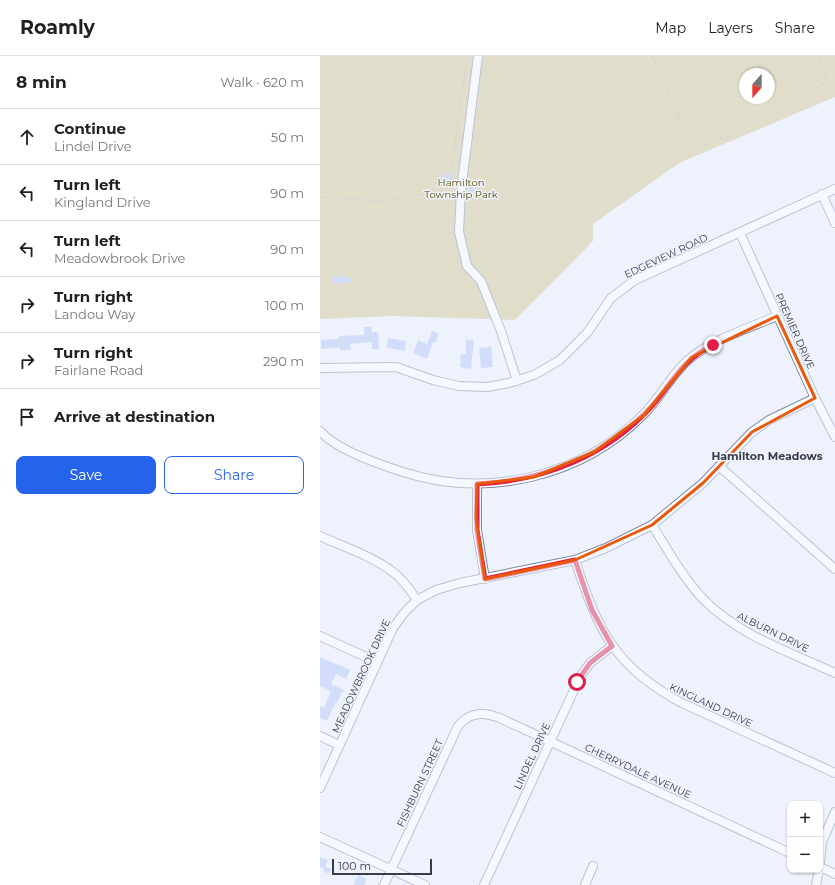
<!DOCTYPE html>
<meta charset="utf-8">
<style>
body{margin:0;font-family:Montserrat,sans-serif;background:#f2f2f2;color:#202124}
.controls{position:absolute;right:12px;bottom:12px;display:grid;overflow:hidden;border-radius:8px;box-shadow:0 1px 3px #0004}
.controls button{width:36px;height:36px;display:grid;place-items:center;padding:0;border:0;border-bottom:1px solid #e0e0e0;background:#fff;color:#202124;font:20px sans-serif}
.compass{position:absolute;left:419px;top:12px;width:36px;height:36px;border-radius:50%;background:#fff;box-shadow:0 1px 3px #0004;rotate:201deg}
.scale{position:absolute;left:12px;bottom:10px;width:100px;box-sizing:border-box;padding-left:4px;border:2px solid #373c46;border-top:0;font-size:11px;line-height:14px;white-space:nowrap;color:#373c46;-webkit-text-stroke:3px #edf2fd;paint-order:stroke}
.stop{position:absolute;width:12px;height:12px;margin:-9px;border:3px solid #e11d48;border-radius:50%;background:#fff}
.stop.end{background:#e11d48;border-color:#fff;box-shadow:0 1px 4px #0008}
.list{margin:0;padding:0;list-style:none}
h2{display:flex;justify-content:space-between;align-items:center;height:52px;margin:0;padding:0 16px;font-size:17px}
h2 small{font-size:13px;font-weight:400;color:#757577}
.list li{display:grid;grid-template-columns:26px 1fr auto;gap:12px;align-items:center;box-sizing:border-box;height:56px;padding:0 16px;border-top:1px solid #e0e0e0}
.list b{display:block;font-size:15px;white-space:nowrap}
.list p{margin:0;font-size:13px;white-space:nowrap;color:#757577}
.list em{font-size:13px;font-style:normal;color:#757577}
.actions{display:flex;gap:8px;padding:12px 16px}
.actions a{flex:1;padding:9px 0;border:1px solid #2563eb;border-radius:8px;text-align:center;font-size:14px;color:#2563eb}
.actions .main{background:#2563eb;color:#fff}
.icon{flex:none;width:22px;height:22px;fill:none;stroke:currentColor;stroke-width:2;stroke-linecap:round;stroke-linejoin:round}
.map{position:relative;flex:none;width:515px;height:829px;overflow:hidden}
header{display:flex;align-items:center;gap:24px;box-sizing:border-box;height:56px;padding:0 20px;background:#fff;border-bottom:1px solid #e0e0e0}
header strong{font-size:19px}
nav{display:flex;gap:22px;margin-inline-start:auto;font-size:14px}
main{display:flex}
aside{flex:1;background:#fff}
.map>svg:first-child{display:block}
.green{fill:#d0c48c;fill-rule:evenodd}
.building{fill:#b1c6f3}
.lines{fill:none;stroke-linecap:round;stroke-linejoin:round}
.minor-casing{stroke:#7e8aa2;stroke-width:10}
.path{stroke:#a4a9b4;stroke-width:1;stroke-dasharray:3 3;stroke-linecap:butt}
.minor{stroke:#fff;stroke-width:8}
.route{stroke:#e11d48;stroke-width:5}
.marked{fill:none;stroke:#e8590c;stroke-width:3;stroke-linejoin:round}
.labels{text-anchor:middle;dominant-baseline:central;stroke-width:3;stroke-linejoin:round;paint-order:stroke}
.park-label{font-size:10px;fill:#5b4e04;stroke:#edf2fd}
.street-label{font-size:10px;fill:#373c46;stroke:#edf2fd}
.neighbourhood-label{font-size:11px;font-weight:bold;fill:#373c46;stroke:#edf2fd}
</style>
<header>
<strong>Roamly</strong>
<nav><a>Map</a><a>Layers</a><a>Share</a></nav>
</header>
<main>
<aside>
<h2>8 min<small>Walk · 620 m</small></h2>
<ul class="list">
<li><svg class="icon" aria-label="ahead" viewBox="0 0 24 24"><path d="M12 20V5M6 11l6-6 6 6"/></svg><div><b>Continue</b><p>Lindel Drive</p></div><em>50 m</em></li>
<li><svg class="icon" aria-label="left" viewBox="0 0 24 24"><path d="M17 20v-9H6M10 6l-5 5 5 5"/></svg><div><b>Turn left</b><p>Kingland Drive</p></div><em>90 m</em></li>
<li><svg class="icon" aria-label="left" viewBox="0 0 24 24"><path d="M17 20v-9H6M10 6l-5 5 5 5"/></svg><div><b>Turn left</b><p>Meadowbrook Drive</p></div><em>90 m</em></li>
<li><svg class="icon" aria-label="right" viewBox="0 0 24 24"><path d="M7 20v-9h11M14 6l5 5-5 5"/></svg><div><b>Turn right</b><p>Landou Way</p></div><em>100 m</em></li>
<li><svg class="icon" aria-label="right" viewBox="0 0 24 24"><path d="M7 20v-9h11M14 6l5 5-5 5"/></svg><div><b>Turn right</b><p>Fairlane Road</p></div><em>290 m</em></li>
<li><svg class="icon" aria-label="arrive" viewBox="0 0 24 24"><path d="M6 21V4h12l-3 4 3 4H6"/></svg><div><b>Arrive at destination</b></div></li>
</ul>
<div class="actions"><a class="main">Save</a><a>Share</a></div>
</aside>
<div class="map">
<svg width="515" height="829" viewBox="0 0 515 829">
<rect width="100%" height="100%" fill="#edf2fd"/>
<path class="green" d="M0,0H515V41L359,107L273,168V185L195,264L73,260L0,263ZM425,18H449V42H425Z"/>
<g class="building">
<rect x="124" y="118" width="7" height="9"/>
<polygon points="157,132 157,141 146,141 147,133"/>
<polygon points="23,220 30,221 31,226 13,228 12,221"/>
<polygon points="44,271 51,271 52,276 58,276 59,293 52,293 52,286 30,288 31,294 20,294 20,291 1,293 1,284 19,283 19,280 44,279"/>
<polygon points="112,275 119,278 115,287 113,286 107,303 93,297 98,284 107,288"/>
<polygon points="68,282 86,285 85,295 67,292"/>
<polygon points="146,284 154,284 151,313 140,311 141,298 146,298"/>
<polygon points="171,291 173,311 161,312 159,292"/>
<polygon points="0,601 30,614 26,623 16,618 11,628 24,634 16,648 15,647 7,665 0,662 0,650 4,652 11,635 0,630"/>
<polygon points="0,801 8,804 5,811 11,813 9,818 3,815 4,812 0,811"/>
<polygon points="38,819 47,823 44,829 33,829"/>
</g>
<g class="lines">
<defs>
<g id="minor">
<polyline points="158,0 141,135 139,176 147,210 161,225 181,275 197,325"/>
<polyline points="502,138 515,167"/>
<polyline points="420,177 495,342 515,381"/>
<polyline points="0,312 76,311 113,324 139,330 167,331 189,327 214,319 240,304 267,277 291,242 315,224 515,133"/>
<path d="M0,375C15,393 61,409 83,416C167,443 262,421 324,358C340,342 351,319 368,304C391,284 429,272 457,260"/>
<polyline points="399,410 515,513"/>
<polyline points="157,428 157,474 165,523"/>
<path d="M332,469C348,494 363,522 384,544C420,580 470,596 515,617"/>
<path d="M0,480C24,491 52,500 73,516C83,523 90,534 97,544"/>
<path d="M255,504C278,574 294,611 362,647L515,717"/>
<polyline points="0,580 57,606"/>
<polyline points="0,680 19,689"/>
<polyline points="0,732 73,572 84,557 97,544 116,534 140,527 255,504 286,492 332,469 383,427 432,376 449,364 495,342"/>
<polyline points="0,781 105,829"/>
<polyline points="500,807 502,786 515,756"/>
<polyline points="500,811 515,818"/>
<path d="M64,829L138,670C150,655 165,656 182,663L470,797"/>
<polyline points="164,829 260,621 270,607 292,590"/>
<polyline points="265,829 273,810"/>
<polyline points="496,829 499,814"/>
</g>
</defs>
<use href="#minor" class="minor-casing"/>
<g class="path">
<polyline points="318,0 351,65 359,63"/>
<polyline points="332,0 360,62 374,87 377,90 381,90 412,79 503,28 506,25 500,0"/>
<polyline points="0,141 65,145 121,134 123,116 131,116 147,0"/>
</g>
<use href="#minor" class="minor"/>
</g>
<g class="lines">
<path class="route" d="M257,626L270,607L292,590L272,554L255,504L165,523L157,474V428C224,425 287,400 333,349C353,325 363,303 393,289"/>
</g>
<path d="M0 0H515V829H0ZM457,260L495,342L432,376L383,427L332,469L255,504L165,523L156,463L157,428L214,421L274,396L324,359L372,301Z" fill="#edf2fd" fill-opacity=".55" fill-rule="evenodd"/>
<path class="marked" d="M457,260L495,342L432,376L383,427L332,469L255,504L165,523L156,463L157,428L214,421L274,396L324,359L372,301Z"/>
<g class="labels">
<g class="park-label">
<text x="141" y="126">Hamilton<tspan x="141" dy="12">Township Park</tspan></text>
</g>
<g class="street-label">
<text transform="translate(346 200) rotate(-25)">EDGEVIEW ROAD</text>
<text transform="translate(475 275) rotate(66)">PREMIER DRIVE</text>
<text transform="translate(453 576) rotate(26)">ALBURN DRIVE</text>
<text transform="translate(41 620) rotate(-65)">MEADOWBROOK DRIVE</text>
<text transform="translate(391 649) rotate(25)">KINGLAND DRIVE</text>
<text transform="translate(212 700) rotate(-65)">LINDEL DRIVE</text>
<text transform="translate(318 715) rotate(25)">CHERRYDALE AVENUE</text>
<text transform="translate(100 727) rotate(-65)">FISHBURN STREET</text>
</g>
<g class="neighbourhood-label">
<text x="447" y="400">Hamilton Meadows</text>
</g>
</g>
</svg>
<div class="controls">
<button>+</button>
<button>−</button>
</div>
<svg class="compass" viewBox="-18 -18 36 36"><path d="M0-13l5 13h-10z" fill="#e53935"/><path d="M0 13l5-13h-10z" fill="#757577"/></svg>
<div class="scale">100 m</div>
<div class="stop" style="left:257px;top:626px"></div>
<div class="stop end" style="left:393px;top:289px"></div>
</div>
</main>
